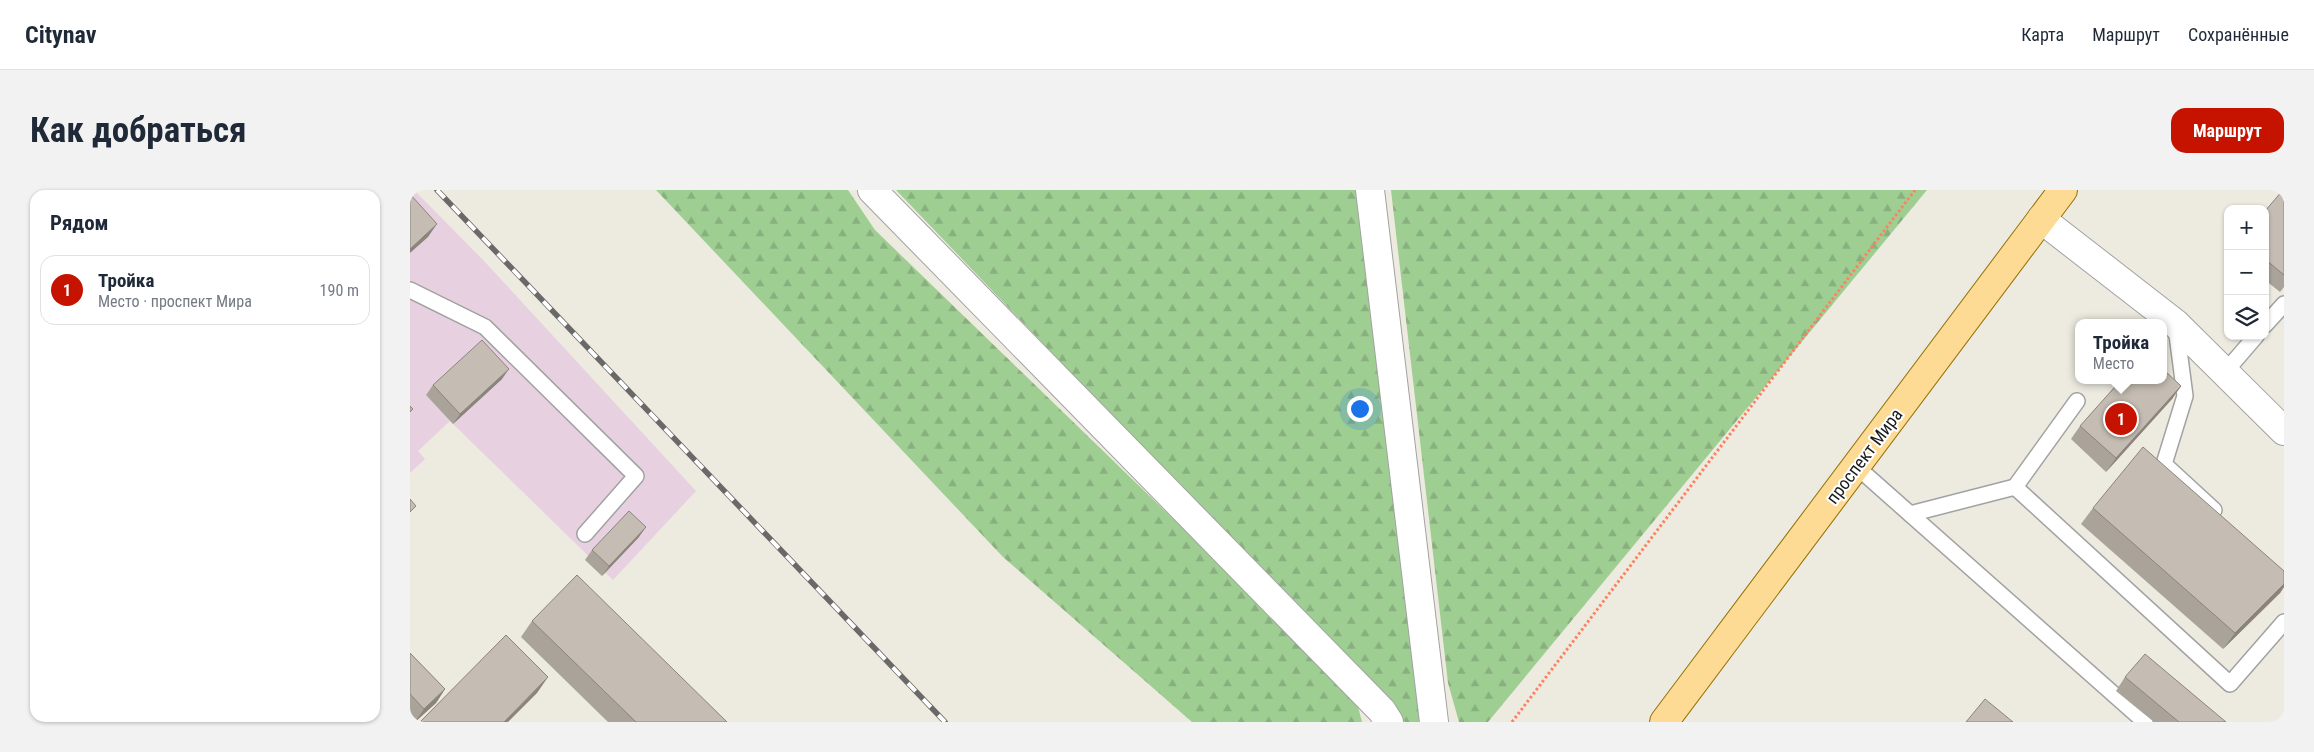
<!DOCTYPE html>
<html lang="ru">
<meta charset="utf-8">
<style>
body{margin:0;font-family:"Roboto Condensed",sans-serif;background:#f2f2f3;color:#1f2937}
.controls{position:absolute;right:15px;top:15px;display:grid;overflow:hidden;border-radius:10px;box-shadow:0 1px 4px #0004}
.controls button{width:45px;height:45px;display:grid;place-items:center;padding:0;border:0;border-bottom:1px solid #e0e1e3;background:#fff;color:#1f2937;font:25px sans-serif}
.you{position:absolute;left:949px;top:218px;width:18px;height:18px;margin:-12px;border:4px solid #fff;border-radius:50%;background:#1a73e8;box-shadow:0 0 0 8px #1a73e833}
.badge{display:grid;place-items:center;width:32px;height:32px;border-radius:50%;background:#c61300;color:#fff;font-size:16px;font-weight:700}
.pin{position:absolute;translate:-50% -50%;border:2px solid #fff;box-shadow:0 1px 5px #0006}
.popup{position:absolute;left:1665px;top:129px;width:92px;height:65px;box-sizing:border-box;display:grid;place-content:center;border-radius:10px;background:#fff;filter:drop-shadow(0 1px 4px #0005);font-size:16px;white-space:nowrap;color:#747a83}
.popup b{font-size:19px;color:#1f2937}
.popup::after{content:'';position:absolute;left:50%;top:100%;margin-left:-10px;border:10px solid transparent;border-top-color:#fff}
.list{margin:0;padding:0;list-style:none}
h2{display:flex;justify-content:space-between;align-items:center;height:65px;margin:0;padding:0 20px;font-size:21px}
h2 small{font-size:16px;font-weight:400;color:#747a83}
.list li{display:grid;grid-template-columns:32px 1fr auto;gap:15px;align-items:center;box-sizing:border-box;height:70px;margin:0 10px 10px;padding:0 10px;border:1px solid #e0e1e3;border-radius:15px}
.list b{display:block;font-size:19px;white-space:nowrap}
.list p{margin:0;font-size:16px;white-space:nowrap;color:#747a83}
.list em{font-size:16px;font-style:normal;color:#747a83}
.icon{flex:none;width:28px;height:28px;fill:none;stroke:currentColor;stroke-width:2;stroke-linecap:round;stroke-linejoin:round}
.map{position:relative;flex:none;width:1874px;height:532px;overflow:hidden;border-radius:15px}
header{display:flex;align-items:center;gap:30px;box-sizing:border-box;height:70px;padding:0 25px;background:#fff;border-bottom:1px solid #e0e1e3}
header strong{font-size:24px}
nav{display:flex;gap:28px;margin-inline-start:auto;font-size:18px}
.intro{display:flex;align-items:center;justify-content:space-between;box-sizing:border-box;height:120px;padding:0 30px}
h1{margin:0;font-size:35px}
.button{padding:12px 22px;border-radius:15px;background:#c61300;color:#fff;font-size:18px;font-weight:700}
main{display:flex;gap:30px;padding:0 30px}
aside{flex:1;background:#fff;border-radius:15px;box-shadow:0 1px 4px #0004}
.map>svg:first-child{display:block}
.industrial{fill:#e7d1e1}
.forest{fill:url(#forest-firs)}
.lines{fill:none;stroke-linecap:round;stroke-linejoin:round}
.service-casing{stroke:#a2a2a2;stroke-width:18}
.minor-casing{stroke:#a2a2a2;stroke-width:30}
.primary-casing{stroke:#927000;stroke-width:30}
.path{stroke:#fe8060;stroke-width:3;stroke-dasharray:2.5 2.5;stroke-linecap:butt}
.service{stroke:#fff;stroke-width:15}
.minor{stroke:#fff;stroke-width:28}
.primary{stroke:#fedb94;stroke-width:28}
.rail-casing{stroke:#696969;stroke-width:5.5}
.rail{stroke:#fff;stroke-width:4;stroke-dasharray:11;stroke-linecap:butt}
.wall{fill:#a9a39a}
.shaded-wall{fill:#8a847d}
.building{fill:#c5bdb3;stroke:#8a847d}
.labels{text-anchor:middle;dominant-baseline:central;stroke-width:4;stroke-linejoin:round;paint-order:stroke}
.street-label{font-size:18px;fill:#1b1b1b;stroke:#fff}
</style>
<header>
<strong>Citynav</strong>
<nav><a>Карта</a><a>Маршрут</a><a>Сохранённые</a></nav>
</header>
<div class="intro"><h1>Как добраться</h1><a class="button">Маршрут</a></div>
<main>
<aside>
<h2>Рядом<small></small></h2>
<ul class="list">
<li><span class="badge">1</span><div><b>Тройка</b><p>Место · проспект Мира</p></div><em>190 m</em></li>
</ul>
</aside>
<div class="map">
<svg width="1874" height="532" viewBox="0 0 1874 532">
<defs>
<pattern id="forest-firs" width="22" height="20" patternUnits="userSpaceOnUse" patternTransform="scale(1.25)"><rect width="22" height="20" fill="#9fce93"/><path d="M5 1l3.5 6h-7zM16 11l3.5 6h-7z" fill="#88b07e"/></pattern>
</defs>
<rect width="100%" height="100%" fill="#edeae0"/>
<polygon class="industrial" points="0,0 4,0 76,73 286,301 203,390 40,231 8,261 15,269 0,283"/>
<g class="forest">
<polygon points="246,0 438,0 465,40 945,505 952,532 782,532 593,367"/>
<polygon points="486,0 949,0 1013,532 995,532"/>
<polygon points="981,0 1517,0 1078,532 1049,532 1038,493"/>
</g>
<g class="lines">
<defs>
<g id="service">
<polyline points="0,100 75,137 226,286 175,344"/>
<polyline points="1855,135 1874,114"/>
<polyline points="1766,137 1775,206 1754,274 1804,320"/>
<polyline points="1815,182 1846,146"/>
<polyline points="1447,277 1735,532"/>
<polyline points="1605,297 1667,211"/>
<polyline points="1500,324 1605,297 1820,494 1874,432"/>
</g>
<g id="minor">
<polyline points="462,0 972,521 979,532"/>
<polyline points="960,0 1024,532"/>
<polyline points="1631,29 1765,133 1874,241"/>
</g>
<polyline id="primary" points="1254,532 1653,0"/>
</defs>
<use href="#service" class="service-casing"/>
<use href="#minor" class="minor-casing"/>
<use href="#primary" class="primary-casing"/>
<polyline class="path" points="1102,532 1505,0"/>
<use href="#service" class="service"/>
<use href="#minor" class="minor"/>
<use href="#primary" class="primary"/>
<defs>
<polyline id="rail" points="27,0 535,532"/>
</defs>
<use href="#rail" class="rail-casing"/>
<use href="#rail" class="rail"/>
</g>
<g class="wall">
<polygon points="1874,0 1874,97 1870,102 1855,90 1855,21"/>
<polygon points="92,189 43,234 16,205 23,195"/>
<polygon points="1771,196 1762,209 1696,282 1661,249 1670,236"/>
<polygon points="1683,318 1874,381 1874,397 1870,403 1813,459 1671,334"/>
<polygon points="229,347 192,386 175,370 182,360"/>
<polygon points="122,431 317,532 198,532 111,447"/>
<polygon points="0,463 35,499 26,513 5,532 0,527"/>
<polygon points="1715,487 1816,532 1744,532 1706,501"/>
</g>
<g class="shaded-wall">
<polygon points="27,34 18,47 0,63 0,59"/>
<polygon points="99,179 92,189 43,234 50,224"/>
<polygon points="1771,196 1762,209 1696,282 1706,268"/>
<polygon points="236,337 229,347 192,386 199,376"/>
<polygon points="1874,394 1874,397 1870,403 1813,459 1825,443"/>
<polygon points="138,487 127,503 98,532 94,532"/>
<polygon points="35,499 26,513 5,532 14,519"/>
</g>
<g class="building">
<polygon points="1873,0 1874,0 1874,85 1855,69 1855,21"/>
<polygon points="0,4 27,34 0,59"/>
<polygon points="72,150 99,179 50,224 23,195"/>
<polygon points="1754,180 1771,196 1706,268 1670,236 1711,190 1754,190"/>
<polygon points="0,216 3,219 0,222"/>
<polygon points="1733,257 1874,381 1874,394 1825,443 1683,318"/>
<polygon points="0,309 6,316 0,322"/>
<polygon points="219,321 236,337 199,376 182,360"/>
<polygon points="167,385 317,532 226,532 122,431"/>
<polygon points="96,445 138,487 94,532 10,532"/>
<polygon points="0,463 35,499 14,519 0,504"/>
<polygon points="1735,464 1816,532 1769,532 1715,487"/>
<polygon points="1575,509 1603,532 1556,532"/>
</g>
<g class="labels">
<g class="street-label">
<text transform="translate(1454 266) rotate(-53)">проспект Мира</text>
</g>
</g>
</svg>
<div class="controls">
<button>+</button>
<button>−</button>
<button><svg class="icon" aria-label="layers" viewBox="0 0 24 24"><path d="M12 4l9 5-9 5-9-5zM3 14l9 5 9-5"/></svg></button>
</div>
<div class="you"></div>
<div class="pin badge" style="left:1711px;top:229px">1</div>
<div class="popup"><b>Тройка</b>Место</div>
</div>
</main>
